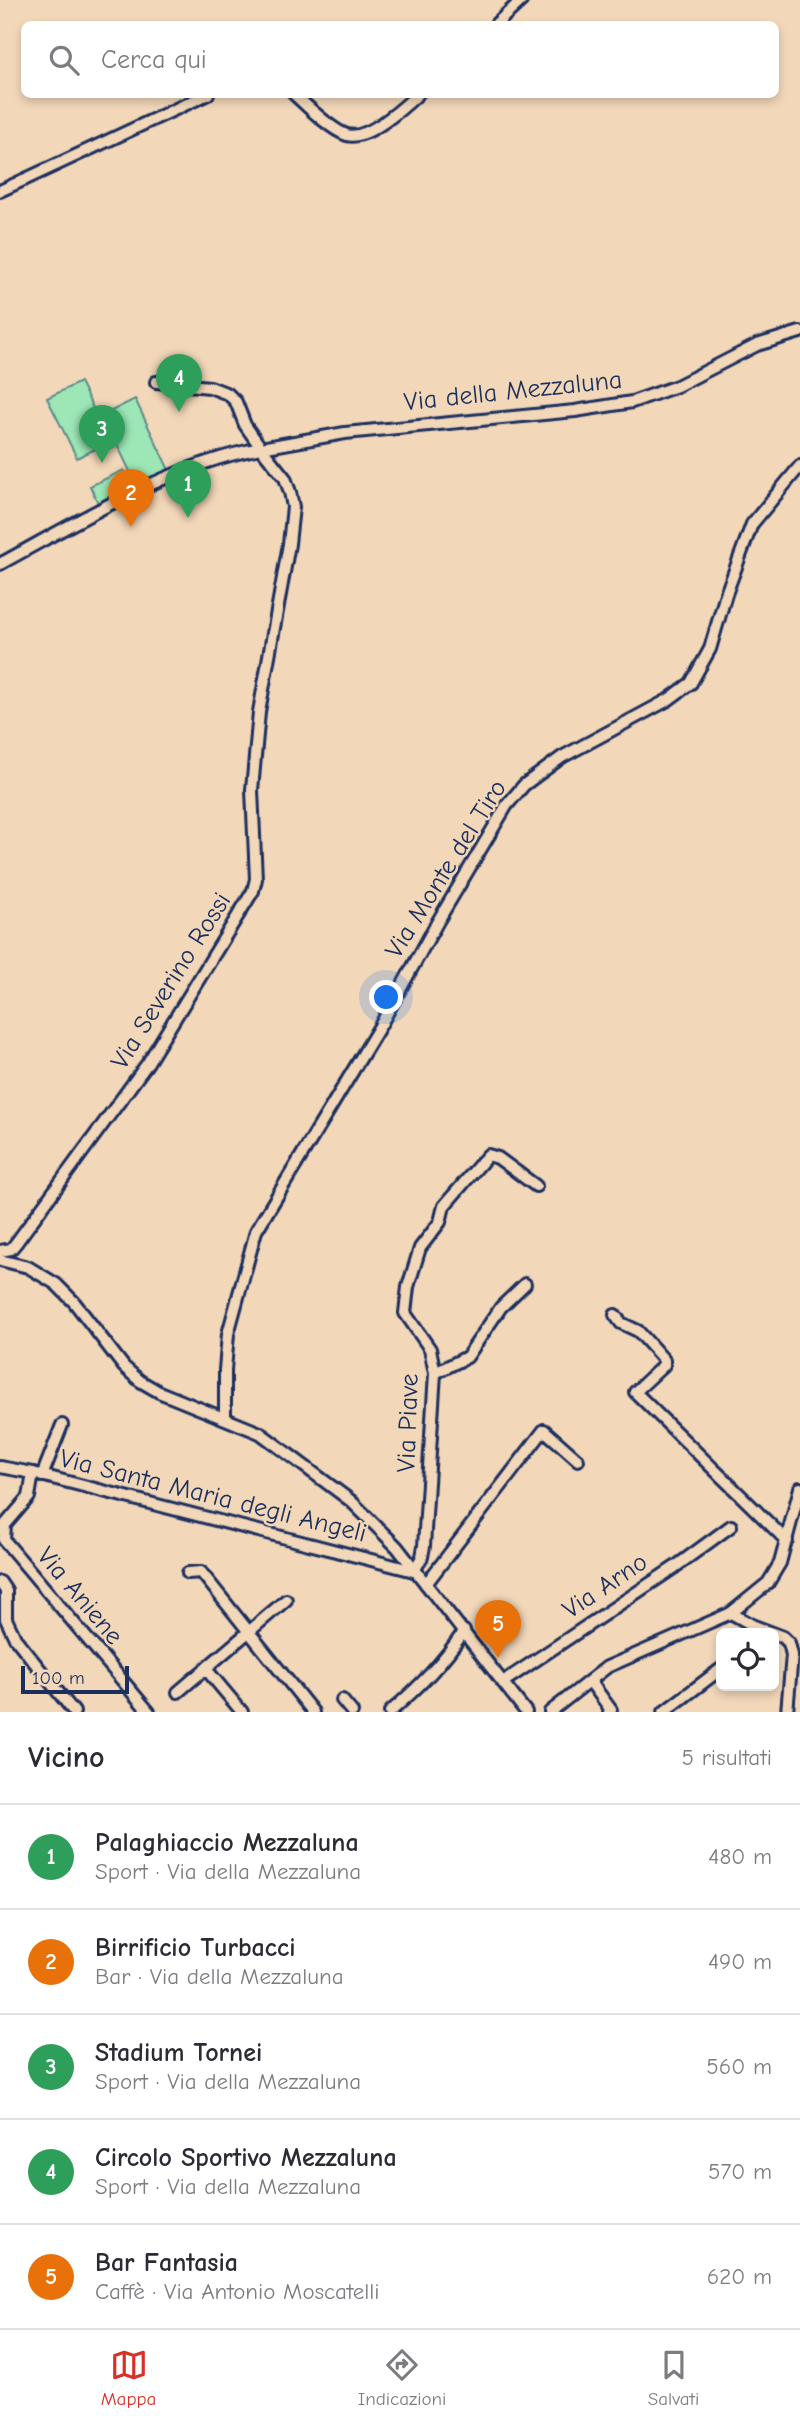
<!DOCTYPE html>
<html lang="it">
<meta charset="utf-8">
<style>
body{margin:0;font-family:"Comic Neue",sans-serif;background:#f7f7f7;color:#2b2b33}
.controls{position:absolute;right:21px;bottom:21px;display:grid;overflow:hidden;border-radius:10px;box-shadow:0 4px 10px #0003}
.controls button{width:63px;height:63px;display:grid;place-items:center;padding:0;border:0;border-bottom:2px solid #e1e1e2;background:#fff;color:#2b2b33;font:35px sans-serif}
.scale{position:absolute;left:21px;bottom:18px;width:108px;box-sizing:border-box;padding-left:7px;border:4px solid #1b2f5e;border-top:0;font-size:19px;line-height:24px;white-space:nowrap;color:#1b2f5e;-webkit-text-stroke:5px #f2d7b9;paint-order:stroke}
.you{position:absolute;left:387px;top:998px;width:24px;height:24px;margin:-18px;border:5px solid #fff;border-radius:50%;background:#1a73e8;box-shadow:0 0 0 10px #1a73e833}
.badge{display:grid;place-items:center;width:46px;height:46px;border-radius:50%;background:#d93025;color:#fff;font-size:23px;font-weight:700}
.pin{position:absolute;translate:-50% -58px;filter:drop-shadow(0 2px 4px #0008)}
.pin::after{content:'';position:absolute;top:37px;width:24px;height:21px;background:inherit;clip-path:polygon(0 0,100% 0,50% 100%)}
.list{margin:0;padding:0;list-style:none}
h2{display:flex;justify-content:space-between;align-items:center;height:91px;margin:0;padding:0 28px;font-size:30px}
h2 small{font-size:23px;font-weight:400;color:#7c7c81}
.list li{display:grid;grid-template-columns:46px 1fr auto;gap:21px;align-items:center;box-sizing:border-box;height:105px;padding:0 28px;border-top:2px solid #e1e1e2}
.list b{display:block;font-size:26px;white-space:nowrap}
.list p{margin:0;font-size:23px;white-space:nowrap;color:#7c7c81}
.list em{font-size:23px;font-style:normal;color:#7c7c81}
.icon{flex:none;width:38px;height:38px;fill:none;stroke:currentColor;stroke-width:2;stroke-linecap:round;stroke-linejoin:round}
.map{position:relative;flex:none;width:800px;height:1712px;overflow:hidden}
.search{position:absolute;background:#fff;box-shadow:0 4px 10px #0003;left:21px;right:21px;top:21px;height:77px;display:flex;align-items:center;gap:18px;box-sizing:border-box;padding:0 24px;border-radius:10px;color:#7c7c81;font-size:26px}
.sheet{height:616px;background:#fff}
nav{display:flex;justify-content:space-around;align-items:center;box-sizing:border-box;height:98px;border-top:2px solid #e1e1e2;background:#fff;font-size:19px;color:#7c7c81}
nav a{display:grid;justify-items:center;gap:4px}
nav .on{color:#d93025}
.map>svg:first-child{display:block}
.green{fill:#9de7b6;stroke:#5c8b8a;stroke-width:2}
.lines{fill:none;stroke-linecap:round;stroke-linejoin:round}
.minor-casing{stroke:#1b2f5e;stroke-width:16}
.minor{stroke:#f2d7b9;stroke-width:10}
.labels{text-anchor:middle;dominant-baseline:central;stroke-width:5;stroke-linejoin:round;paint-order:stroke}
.street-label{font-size:26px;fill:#1b2f5e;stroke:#f2d7b9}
</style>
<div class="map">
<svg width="800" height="1712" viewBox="0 0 800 1712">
<rect width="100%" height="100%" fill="#f2d7b9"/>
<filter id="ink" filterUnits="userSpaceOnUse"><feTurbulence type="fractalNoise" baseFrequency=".0143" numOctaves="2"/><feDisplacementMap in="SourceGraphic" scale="14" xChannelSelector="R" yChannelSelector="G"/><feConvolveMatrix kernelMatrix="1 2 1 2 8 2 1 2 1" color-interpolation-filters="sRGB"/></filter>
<g filter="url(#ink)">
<g class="green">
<polygon points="80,382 110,442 77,458 47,398"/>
<polygon points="135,399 169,470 137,486 103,415"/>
<polygon points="124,470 132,488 98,503 90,486"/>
</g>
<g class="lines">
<defs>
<g id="minor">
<polyline points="496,24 522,0"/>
<path d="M294,94C307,106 331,130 347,135C367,141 404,107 418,94"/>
<polyline points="0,191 208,94"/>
<polyline points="261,448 345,433 575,411 632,402 677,386 757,345 800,332"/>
<path d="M0,564C81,520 169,465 261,448L245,425L236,402L228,394L210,387L156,382"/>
<polyline points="0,1251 11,1249 16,1243 147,1064 253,891 256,879 252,790 259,712 289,544 293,507 290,492 285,478 261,448"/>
<polyline points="0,1260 28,1267 56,1284 74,1302 124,1367 140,1381 159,1392 260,1433 351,1501 397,1547 526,1712"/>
<polyline points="615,1315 621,1323 638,1331 664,1360 664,1365 635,1392 787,1541"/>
<polyline points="435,1373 467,1357 501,1307 525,1284"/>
<polyline points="225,1417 225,1370 228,1334 256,1231 380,1026 438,921 507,805 524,785 562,757 668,700 691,683 710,649 726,594 752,524 800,466"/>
<polyline points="0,1467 33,1473 414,1571"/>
<polyline points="33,1473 29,1497 5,1525 4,1540 149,1712"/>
<polyline points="42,1476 62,1425"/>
<polyline points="414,1571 422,1557 424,1546 435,1373 430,1349 405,1313 408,1287 420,1248 440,1222 444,1206 488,1155 498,1158 536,1186"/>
<polyline points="188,1573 201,1572 313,1712"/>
<polyline points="0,1582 6,1591 6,1619 15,1638 74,1712"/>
<polyline points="426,1584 544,1430 578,1460"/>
<polyline points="731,1613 754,1626 783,1637 789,1643 792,1655 787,1712"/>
<polyline points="206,1669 242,1712"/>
<polyline points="590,1681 611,1710 609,1712"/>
<polyline points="503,1682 675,1567 731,1526"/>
<polyline points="178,1692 286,1600"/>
<polyline points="342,1700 352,1712"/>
<path d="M390,1712C419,1687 443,1663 464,1631"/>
<polyline points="550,1712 607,1667 731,1613 768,1583 780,1563 800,1488"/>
<polyline points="664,1712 721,1669"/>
</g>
</defs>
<use href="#minor" class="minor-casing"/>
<use href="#minor" class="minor"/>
</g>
</g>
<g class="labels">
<g class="street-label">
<text transform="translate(513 391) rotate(-6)">Via della Mezzaluna</text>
<text transform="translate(446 869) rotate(-58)">Via Monte del Tiro</text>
<text transform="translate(171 981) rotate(-58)">Via Severino Rossi</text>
<text transform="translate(408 1423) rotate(-88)">Via Piave</text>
<text transform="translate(213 1496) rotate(14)">Via Santa Maria degli Angeli</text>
<text transform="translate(605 1586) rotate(-34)">Via Arno</text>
<text transform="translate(80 1596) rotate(50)">Via Aniene</text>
</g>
</g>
</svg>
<div class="controls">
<button><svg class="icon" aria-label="locate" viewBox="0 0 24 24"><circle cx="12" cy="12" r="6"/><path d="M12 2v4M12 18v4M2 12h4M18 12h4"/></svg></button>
</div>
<div class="scale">100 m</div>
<div class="you"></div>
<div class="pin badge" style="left:188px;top:518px;background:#2e9e5b">1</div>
<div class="pin badge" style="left:131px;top:527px;background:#e8710a">2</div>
<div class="pin badge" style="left:102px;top:463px;background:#2e9e5b">3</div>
<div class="pin badge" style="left:179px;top:412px;background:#2e9e5b">4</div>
<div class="pin badge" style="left:498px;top:1658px;background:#e8710a">5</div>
<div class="search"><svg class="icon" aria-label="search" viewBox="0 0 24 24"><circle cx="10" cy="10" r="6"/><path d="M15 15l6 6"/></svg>Cerca qui</div>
</div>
<section class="sheet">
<h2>Vicino<small>5 risultati</small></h2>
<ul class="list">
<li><span class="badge" style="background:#2e9e5b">1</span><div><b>Palaghiaccio Mezzaluna</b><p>Sport · Via della Mezzaluna</p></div><em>480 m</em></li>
<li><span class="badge" style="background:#e8710a">2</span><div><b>Birrificio Turbacci</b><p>Bar · Via della Mezzaluna</p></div><em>490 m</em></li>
<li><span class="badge" style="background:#2e9e5b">3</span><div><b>Stadium Tornei</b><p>Sport · Via della Mezzaluna</p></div><em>560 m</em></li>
<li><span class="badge" style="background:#2e9e5b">4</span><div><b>Circolo Sportivo Mezzaluna</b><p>Sport · Via della Mezzaluna</p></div><em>570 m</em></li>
<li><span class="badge" style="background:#e8710a">5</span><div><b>Bar Fantasia</b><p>Caffè · Via Antonio Moscatelli</p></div><em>620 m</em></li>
</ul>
</section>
<nav>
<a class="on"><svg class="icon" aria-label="map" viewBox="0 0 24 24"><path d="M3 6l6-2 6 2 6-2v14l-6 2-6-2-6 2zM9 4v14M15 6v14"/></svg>Mappa</a>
<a><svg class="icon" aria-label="directions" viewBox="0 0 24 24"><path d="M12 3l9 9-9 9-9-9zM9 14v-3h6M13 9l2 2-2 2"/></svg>Indicazioni</a>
<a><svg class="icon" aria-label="saved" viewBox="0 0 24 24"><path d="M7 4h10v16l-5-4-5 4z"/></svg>Salvati</a>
</nav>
